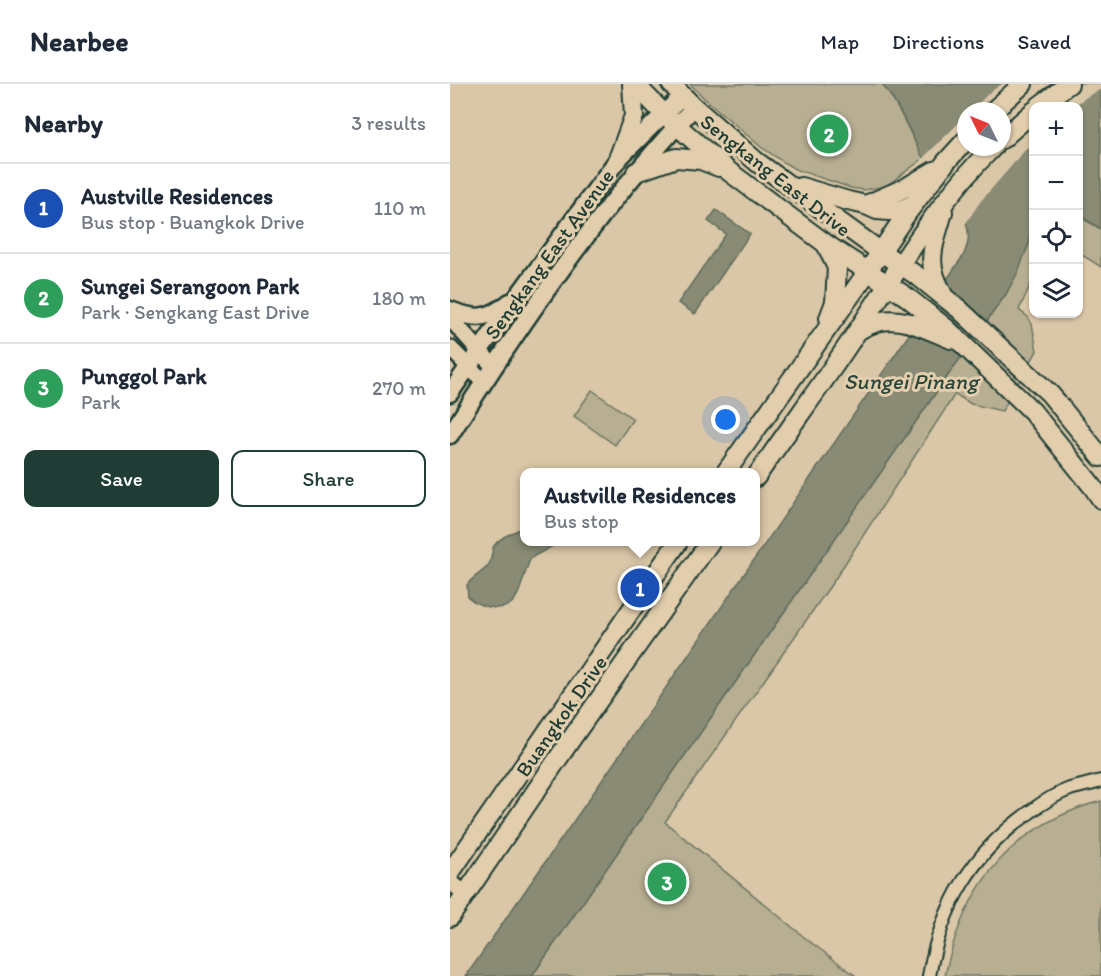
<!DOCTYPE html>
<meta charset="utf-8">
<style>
body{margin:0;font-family:Itim,sans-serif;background:#f6f6f7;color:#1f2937}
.controls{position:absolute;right:18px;top:18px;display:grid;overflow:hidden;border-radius:12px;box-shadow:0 2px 4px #0004}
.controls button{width:54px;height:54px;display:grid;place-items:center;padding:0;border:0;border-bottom:2px solid #e0e1e3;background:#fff;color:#1f2937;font:30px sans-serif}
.compass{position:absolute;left:507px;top:18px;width:54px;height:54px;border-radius:50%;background:#fff;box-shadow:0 2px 4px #0004;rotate:313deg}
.you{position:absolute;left:276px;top:336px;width:21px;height:21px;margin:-15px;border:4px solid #fff;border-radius:50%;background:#1a73e8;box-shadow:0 0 0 9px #1a73e833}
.badge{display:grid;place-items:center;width:39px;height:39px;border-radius:50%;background:#1f3d34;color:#fff;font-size:20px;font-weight:700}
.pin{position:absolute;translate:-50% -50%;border:3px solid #fff;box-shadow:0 2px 6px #0006}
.popup{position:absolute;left:70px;top:384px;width:240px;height:78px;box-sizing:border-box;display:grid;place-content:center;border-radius:12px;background:#fff;filter:drop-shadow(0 2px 4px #0005);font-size:20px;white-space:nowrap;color:#747a83}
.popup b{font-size:22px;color:#1f2937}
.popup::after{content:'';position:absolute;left:50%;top:100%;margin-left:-12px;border:12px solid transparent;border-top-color:#fff}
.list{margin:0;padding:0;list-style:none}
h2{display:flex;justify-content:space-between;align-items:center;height:78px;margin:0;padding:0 24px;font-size:26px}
h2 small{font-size:20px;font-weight:400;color:#747a83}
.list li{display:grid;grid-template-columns:39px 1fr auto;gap:18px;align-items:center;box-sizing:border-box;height:90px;padding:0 24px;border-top:2px solid #e0e1e3}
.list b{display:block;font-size:22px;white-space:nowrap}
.list p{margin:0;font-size:20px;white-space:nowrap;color:#747a83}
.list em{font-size:20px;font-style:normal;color:#747a83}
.actions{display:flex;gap:12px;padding:18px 24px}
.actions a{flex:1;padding:14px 0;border:2px solid #1f3d34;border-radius:12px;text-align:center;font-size:21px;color:#1f3d34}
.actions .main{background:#1f3d34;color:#fff}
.icon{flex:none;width:33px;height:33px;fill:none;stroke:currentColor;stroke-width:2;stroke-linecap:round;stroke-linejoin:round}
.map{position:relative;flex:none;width:651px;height:892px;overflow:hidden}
header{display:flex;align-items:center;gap:36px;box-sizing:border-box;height:84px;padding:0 30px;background:#fff;border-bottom:2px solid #e0e1e3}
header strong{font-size:28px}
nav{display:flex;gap:33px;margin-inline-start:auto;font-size:21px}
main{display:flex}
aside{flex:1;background:#fff}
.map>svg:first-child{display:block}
.green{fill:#b8ae92;stroke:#6c7663;stroke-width:1.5}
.water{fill:#898b75;stroke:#5f6c5b;stroke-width:1.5;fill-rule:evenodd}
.pier{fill:#dac7a7}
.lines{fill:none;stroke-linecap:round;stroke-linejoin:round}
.minor-casing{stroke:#1f3d34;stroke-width:16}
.tertiary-casing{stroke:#1f3d34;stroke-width:20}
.secondary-casing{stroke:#1f3d34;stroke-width:21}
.primary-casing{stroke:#1f3d34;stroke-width:22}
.minor{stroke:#e2cdac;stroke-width:12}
.tertiary{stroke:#e2cdac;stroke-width:15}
.secondary{stroke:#e2cdac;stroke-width:16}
.primary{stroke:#e2cdac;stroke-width:18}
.labels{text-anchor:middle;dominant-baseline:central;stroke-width:6;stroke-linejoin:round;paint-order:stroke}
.street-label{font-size:21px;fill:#1f3d34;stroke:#e2cdac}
.water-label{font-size:22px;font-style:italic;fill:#2a453a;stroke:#e2cdac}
</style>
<header>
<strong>Nearbee</strong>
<nav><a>Map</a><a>Directions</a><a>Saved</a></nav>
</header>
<main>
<aside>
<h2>Nearby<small>3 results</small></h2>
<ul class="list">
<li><span class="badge" style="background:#1a4fb4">1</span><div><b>Austville Residences</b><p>Bus stop · Buangkok Drive</p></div><em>110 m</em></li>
<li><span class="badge" style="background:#2e9e5b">2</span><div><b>Sungei Serangoon Park</b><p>Park · Sengkang East Drive</p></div><em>180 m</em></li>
<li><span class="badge" style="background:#2e9e5b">3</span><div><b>Punggol Park</b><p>Park</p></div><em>270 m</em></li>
</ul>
<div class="actions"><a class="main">Save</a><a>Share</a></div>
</aside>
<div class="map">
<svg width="651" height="892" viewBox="0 0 651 892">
<rect width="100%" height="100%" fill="#dac7a7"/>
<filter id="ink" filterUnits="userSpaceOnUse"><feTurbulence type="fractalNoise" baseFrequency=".0167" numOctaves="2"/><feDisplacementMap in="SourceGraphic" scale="12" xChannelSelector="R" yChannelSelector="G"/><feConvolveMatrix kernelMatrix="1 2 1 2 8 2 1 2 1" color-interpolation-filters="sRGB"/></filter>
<g filter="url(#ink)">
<g class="green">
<path d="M240,0H432C450,22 459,49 474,74L436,102L414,106L401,104L345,85L335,79L311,63L255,15Z"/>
<polygon points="583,125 583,195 569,226 578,233 582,240 587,267 552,327 521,320 505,310 385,495 215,738 359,857 406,892 82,892 501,287 556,210 580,157"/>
<polygon points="628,132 651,145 651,183 629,169"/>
<polygon points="142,306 183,335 165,361 124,332"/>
<path d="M651,717V892H495C509,823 542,765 608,733C622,726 636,721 651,717Z"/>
</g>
<g class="water">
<path d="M432,0H651V145L629,131L628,22H584V125L580,157L568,188L556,210L501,287L82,892H16L162,682L513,172C520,158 520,148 514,133C500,113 483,92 471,70C459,46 449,21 432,0ZM516,27H552V63H516Z"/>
<polygon points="266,126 300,150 245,230 228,219 276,150 258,137"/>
<path d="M74,443V458H107C104,461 100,464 96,466C90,470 84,470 80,476C75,487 72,502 67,512C58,531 30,524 18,513L17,501C22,493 32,489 38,482C42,476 41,470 43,464C48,453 65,448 74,443Z"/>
</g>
<polygon class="pier" points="552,0 651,0 651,5 638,12 624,22 584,22 583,57 530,118 514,142 512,135 471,76 516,32 516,63 552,63 552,27 521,27 540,8"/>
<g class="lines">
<defs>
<path id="minor" d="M479,892C491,822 522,769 580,728C592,719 606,710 620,705C630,702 641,700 651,697"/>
<g id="tertiary">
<polyline points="0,234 44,283"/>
<polyline points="0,264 34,298"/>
<polyline points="0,798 16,810"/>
</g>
<g id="secondary">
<path d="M0,226C25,236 38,236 60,218"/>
<polyline points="0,309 70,209 168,75 232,12"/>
<path d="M0,351C73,236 151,123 244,23"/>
</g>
<g id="primary">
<polyline points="185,0 214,30 277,86 376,160 457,213 496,244 582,327 643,403 651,415"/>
<polyline points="221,0 244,23 307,78 431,168 469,193 509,225 600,310 651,373"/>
<polyline points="589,22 619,0"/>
<polyline points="543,27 573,0"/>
<polyline points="552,55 584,27"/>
<polyline points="168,75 184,32 182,0"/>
<polyline points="186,88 226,74 251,76 269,83"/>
<polyline points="351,103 398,117 416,121 427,126 439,127 452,125 464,120"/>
<polyline points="416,121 457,103 484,87"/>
<polyline points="376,160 387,184 385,218 379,234"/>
<path d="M493,211C490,204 486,197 484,189C478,170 488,147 493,128"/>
<path d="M409,246C414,243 421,240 427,238C453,231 478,246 501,255"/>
<polyline points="276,388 418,187 457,129 496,78 516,56"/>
<path d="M306,393C340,343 377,294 410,243C451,181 490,115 543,63"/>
<polyline points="0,789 228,458"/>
<polyline points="0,833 122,654 260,458"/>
</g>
</defs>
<use href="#minor" class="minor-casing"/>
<use href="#tertiary" class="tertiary-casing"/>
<use href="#secondary" class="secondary-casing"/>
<use href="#primary" class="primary-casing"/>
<use href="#minor" class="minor"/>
<use href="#tertiary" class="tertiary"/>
<use href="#secondary" class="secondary"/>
<use href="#primary" class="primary"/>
</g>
</g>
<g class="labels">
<g class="street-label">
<text transform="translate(326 91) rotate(38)">Sengkang East Drive</text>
<text transform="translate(99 170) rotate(-54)">Sengkang East Avenue</text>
<text transform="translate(111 632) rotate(-55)">Buangkok Drive</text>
</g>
<g class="water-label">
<text x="461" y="297">Sungei Pinang</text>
</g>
</g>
</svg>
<div class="controls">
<button>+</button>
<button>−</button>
<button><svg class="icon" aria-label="locate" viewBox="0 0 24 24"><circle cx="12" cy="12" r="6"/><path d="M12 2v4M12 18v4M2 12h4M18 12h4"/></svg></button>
<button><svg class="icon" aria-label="layers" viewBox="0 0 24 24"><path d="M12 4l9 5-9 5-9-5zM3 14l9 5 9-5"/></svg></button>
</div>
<svg class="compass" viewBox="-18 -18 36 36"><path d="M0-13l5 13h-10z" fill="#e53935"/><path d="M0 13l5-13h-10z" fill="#747a83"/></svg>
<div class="you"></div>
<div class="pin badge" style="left:190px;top:504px;background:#1a4fb4">1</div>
<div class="popup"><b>Austville Residences</b>Bus stop</div>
<div class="pin badge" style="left:379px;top:50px;background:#2e9e5b">2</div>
<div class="pin badge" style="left:217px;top:798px;background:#2e9e5b">3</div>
</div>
</main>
